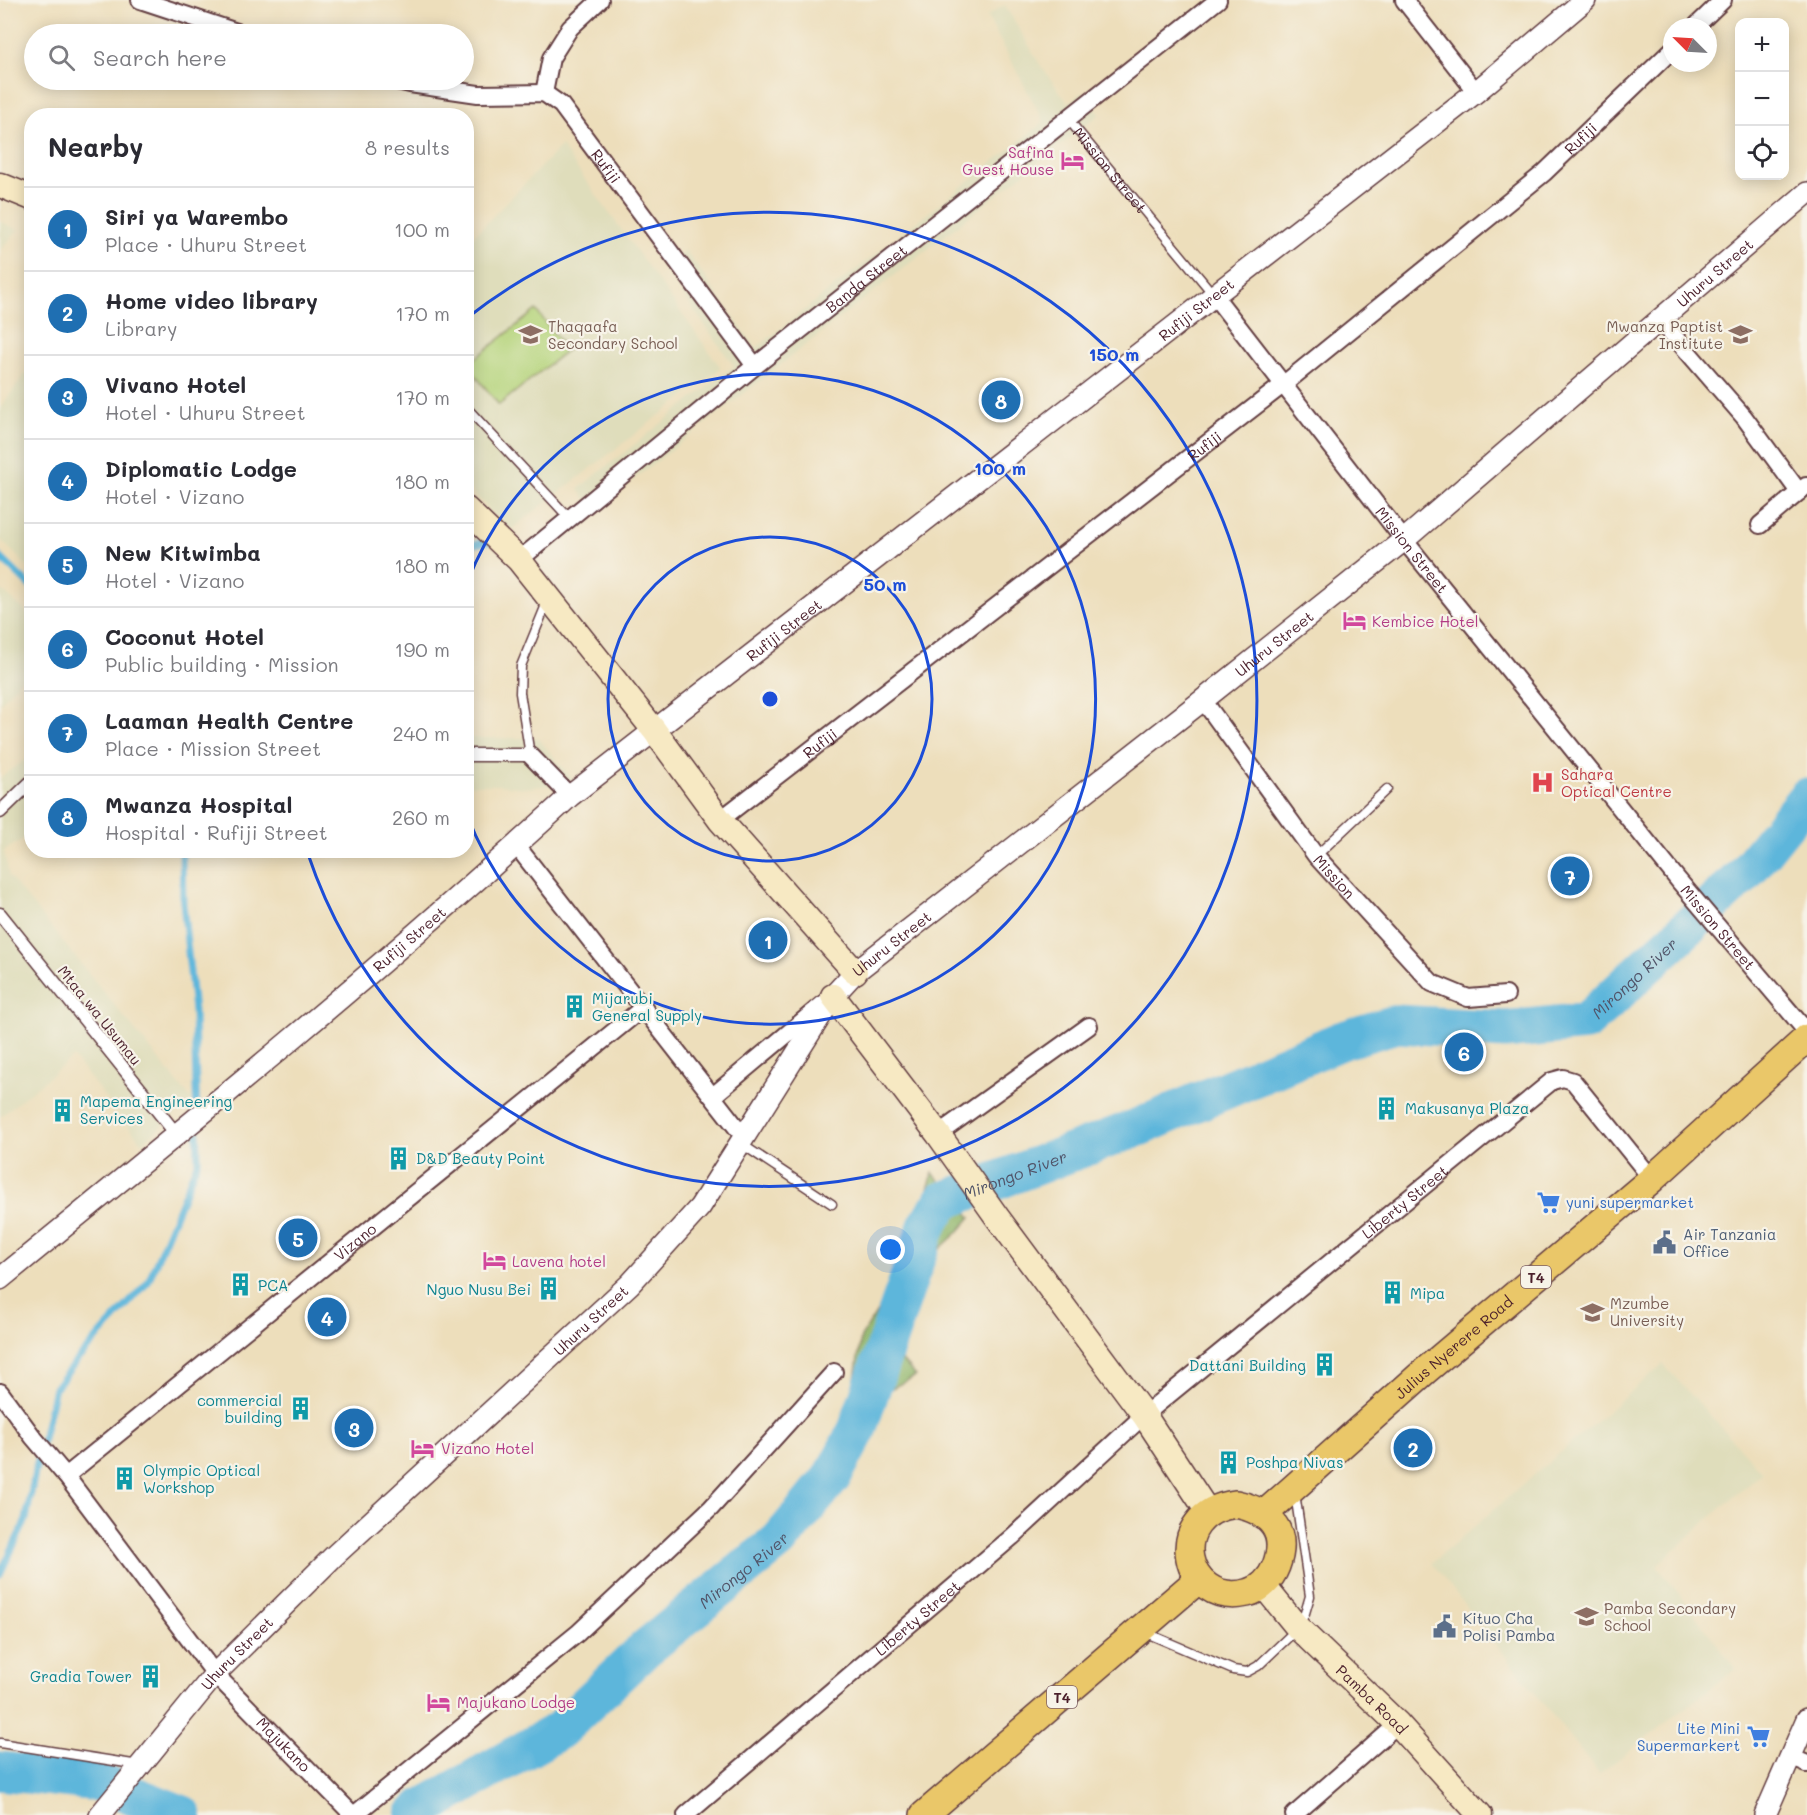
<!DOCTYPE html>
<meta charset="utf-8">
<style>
body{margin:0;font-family:Mali,sans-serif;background:#f7f7f7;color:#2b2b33}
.controls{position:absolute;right:18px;top:18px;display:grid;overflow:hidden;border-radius:12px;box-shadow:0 3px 15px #0003}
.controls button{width:54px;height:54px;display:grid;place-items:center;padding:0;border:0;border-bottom:2px solid #e1e1e2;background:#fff;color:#2b2b33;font:30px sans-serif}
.compass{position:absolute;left:1663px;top:18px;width:54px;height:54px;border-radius:50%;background:#fff;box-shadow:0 3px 15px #0003;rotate:294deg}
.you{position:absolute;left:891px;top:1250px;width:21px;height:21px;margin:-15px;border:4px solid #fff;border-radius:50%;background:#1a73e8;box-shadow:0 0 0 9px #1a73e833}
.badge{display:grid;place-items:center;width:39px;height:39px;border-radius:50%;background:#1f6fb2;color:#fff;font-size:20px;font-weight:700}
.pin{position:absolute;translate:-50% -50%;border:3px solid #fff;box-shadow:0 2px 6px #0006}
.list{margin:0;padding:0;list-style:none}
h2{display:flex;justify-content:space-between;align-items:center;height:78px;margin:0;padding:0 24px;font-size:26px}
h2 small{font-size:20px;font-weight:400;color:#7c7c81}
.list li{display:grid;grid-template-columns:39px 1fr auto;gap:18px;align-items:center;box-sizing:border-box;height:84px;padding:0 24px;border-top:2px solid #e1e1e2}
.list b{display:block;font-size:22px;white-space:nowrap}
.list p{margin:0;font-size:20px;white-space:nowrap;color:#7c7c81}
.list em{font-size:20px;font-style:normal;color:#7c7c81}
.icon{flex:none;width:33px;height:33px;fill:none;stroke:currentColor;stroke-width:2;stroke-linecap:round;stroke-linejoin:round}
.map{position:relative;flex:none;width:1807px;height:1815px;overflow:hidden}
.search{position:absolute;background:#fff;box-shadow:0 3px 15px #0003;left:24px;top:24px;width:450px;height:66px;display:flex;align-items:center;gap:15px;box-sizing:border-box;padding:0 21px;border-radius:33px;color:#7c7c81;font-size:22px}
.panel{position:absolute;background:#fff;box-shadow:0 3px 15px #0003;left:24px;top:108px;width:450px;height:750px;border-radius:24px}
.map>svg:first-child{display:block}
.built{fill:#dfddbb}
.green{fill:#b5d47b;stroke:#807a53;stroke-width:1.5}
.forest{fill:#90b66b;stroke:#6d6a4b;stroke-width:1.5}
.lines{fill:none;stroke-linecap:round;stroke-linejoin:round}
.stream{stroke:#5db6db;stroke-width:7}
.river{stroke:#5db6db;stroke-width:39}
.service-casing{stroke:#623c41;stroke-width:11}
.pedestrian-casing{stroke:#623c41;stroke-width:15}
.minor-casing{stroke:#623c41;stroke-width:20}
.tertiary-casing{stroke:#623c41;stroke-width:24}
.secondary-casing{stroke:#623c41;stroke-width:27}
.trunk-casing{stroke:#623c41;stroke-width:30}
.service{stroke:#fff;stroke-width:8}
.pedestrian{stroke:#fff;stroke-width:12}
.minor{stroke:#fff;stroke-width:16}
.tertiary{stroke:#fff;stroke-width:21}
.secondary{stroke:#f7e9c3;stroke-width:24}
.trunk{stroke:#eac769;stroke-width:27}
.ring{fill:none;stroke:#1d4ed8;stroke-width:3}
.labels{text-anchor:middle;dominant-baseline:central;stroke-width:4.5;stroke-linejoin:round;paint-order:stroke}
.shield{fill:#f7f3e8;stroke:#7e5f64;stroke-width:1.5}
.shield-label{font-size:14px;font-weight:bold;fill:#4a1f2b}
.street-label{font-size:15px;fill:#4a1f2b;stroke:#f7f3e8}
.hotel-label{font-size:15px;fill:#b23c85;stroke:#f7f3e8;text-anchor:start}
.education-label{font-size:15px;fill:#785e54;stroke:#f7f3e8;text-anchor:start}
.health-label{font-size:15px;fill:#be3a42;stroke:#f7f3e8;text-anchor:start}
.culture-label{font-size:15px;fill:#0d838f;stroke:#f7f3e8;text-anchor:start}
.shop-label{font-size:15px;fill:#366cbe;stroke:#f7f3e8;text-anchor:start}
.service-label{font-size:15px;fill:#4e5e75;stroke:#f7f3e8;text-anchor:start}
.water-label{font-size:16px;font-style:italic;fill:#515469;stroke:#f7f3e8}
.centre{fill:#1d4ed8;stroke:#f7f3e8;stroke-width:3}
.ring-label{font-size:18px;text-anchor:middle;font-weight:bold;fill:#1d4ed8;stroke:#f7f3e8;stroke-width:4.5;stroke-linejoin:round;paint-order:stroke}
</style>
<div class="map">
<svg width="1807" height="1815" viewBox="0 0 1807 1815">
<rect width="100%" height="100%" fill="#f7f3e8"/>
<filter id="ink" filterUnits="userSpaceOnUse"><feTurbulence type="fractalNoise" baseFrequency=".0167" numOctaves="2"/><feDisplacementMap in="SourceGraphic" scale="12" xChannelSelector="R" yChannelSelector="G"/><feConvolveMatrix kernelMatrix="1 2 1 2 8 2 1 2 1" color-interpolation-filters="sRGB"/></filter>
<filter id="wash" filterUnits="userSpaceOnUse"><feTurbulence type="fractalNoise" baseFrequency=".008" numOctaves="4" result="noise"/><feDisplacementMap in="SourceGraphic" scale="24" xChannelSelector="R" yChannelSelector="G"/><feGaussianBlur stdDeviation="1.35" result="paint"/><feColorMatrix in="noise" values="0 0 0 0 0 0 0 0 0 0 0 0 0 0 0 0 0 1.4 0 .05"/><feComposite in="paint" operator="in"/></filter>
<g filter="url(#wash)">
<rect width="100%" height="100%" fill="#eddebb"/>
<g class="built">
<polygon points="1005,5 1041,66 1068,103 1082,92 1100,114 595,510 578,489 734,366 663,267 685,250 756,348 1044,122 987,16"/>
<polygon points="561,146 721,368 509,531 467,486 467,243"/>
<polygon points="0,221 18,230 0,251"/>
<polygon points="31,366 31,570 0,539 0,408"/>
<polygon points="0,589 31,616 32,666 0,704"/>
<polygon points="466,738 538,738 575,782 526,788 498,785 467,785"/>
<polygon points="31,756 31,834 4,851 9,876 192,1100 142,1143 73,1057 0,1117 0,778"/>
<polygon points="1663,1364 1762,1472 1657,1565 1736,1669 1599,1774 1432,1563"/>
</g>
<polygon class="green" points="536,310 567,350 499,405 467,365"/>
<polygon class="forest" points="933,1173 971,1217 957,1233 922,1265 914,1306 895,1353 916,1376 878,1395 864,1430 871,1440 853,1449 840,1425 850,1414 861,1337 890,1291 918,1221"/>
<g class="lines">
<g class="stream">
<polyline points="466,546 490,541"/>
<polyline points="0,557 32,588"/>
<polyline points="0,1574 26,1520 35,1472 55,1388 77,1360 148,1282 198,1161 194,1011 183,903 182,850"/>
</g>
<g class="river">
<polyline points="0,1771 99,1782 183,1815"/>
<path id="s1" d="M415,1815L421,1809L560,1730L645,1649L779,1541L832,1477L857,1430L927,1226L943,1201L1139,1127L1340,1041L1396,1024L1505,1030L1586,1022L1744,875L1807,797"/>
</g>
</g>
</g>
<g filter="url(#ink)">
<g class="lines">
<defs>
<g id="service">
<path id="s2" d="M1068,119L1213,294"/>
<polyline points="466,407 570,519"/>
<polyline points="530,755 520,693 521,666 548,600"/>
<polyline points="1316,856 1387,789"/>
<polyline points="740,1143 832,1204"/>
<polyline points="1144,1632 1233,1670 1247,1672 1258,1666 1298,1628 1305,1613 1310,1596 1295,1493"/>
<polyline points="0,1743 139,1765"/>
</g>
<g id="pedestrian">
<polyline points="466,755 530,755"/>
<polyline points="0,812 32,781"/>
<polyline points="0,914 177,1135"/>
</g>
<g id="minor">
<polyline points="140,0 243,34"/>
<polyline points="1404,0 1476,92"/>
<polyline points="1695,27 1723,0"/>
<path id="s3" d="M393,80L410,84L478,94L544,93L561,105L755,366"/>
<polyline points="544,93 551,58 570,28 600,0"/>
<path id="s4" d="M1213,294L1404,540L1679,881L1807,1032"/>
<polyline points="1660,320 1744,417 1799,492"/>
<polyline points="1760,525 1806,486"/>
<path id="s5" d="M519,560L755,366L1218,0"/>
<path id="s6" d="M1203,700L1316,856L1432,983L1468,998L1506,995"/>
<polyline points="530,755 570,796"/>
<path id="s7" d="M720,820L1284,384L1544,173L1672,50"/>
<polyline points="516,845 744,1137"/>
<polyline points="713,1096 823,1004"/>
<polyline points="938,1134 1089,1026"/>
<path id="s8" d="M0,1392L33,1437L66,1476L215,1674L353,1815"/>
<path id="s9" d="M66,1476L644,1007"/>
<polyline points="1790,1757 1807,1764"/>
<polyline points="354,1815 578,1633 711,1508 834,1372"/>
<path id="s10" d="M686,1815L1012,1537L1144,1415L1552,1081L1563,1078L1573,1081L1652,1179"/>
<polyline points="1294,1815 1398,1724"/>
</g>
<g id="tertiary">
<path id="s11" d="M0,1279C193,1122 387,964 570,796L1476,92L1585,0"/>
<path id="s12" d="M100,1815L215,1674L334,1556L630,1284L700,1207L833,996L855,972L1203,700L1404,540L1807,193"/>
<polyline points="1765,1815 1807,1719"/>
</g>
<g id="secondary">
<polyline points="0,185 32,198"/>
<polyline points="466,509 519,560 654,730 720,820 855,972"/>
<polyline points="833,996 938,1134 997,1217 1144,1415 1208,1512"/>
<path id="s13" d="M1263,1585L1298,1628L1398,1724L1480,1815"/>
</g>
<g id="trunk">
<path d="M1236,1504C1270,1511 1289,1531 1276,1566C1271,1579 1260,1590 1247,1593C1183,1608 1162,1513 1236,1504Z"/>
<path id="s14" d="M1263,1515L1425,1371L1652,1179L1807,1038"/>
<polyline points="924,1815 1199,1579"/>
</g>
</defs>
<use href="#service" class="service-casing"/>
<use href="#pedestrian" class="pedestrian-casing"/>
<use href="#minor" class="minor-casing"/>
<use href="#tertiary" class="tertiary-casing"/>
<use href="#secondary" class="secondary-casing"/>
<use href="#trunk" class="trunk-casing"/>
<use href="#service" class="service"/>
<use href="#pedestrian" class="pedestrian"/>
<use href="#minor" class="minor"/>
<use href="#tertiary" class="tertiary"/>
<use href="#secondary" class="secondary"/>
<use href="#trunk" class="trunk"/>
</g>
</g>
<g class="ring">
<circle cx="770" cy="699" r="162"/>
<path d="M467 583A325 325 0 1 1 467 815"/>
<path d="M467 318A487 487 0 1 1 308 854"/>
</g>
<defs>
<symbol id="hotel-bare" viewBox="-9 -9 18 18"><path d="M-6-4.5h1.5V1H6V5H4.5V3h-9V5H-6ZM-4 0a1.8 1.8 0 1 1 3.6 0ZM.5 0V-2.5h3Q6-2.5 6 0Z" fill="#d1479c" stroke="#f7f3e8" stroke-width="2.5" paint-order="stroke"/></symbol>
<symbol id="school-bare" viewBox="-9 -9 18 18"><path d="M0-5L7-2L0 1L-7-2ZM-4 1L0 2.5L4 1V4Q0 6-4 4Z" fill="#8d6e63" stroke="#f7f3e8" stroke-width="2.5" paint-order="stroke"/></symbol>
<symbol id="university-bare" viewBox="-9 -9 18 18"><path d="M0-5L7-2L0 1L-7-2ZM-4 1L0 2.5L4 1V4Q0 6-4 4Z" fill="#8d6e63" stroke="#f7f3e8" stroke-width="2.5" paint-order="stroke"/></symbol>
<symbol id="hospital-bare" viewBox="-9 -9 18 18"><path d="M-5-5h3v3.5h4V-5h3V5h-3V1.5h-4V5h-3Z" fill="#e0444e" stroke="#f7f3e8" stroke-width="2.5" paint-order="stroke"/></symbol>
<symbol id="building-bare" viewBox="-9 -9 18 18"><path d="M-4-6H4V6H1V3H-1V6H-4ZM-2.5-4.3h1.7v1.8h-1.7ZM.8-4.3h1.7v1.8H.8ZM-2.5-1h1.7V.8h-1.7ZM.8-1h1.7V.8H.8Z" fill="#0f9aa8" stroke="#f7f3e8" stroke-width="2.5" paint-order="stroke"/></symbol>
<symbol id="supermarket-bare" viewBox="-9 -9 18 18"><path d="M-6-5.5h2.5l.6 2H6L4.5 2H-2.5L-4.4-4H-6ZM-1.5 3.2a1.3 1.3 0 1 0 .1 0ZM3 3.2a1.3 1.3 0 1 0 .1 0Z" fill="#3f7fe0" stroke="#f7f3e8" stroke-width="2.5" paint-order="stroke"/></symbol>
<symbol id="civic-bare" viewBox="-9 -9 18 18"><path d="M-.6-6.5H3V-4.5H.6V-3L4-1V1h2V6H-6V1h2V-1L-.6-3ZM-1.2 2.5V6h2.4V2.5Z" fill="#5c6f8a" stroke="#f7f3e8" stroke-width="2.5" paint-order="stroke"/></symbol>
</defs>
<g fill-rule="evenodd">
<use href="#hotel-bare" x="1056" y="144" width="33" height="33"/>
<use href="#school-bare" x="514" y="318" width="33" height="33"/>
<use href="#university-bare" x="1724" y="318" width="33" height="33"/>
<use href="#hotel-bare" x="1338" y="604" width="33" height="33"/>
<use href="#hospital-bare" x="1526" y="766" width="33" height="33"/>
<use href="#building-bare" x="558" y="990" width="33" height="33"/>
<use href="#building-bare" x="1370" y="1092" width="33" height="33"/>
<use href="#building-bare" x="46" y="1094" width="33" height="33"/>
<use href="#building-bare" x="382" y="1142" width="33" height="33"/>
<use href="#supermarket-bare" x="1532" y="1186" width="33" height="33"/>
<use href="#civic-bare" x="1648" y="1226" width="33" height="33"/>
<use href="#hotel-bare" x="478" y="1244" width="33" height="33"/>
<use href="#building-bare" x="224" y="1268" width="33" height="33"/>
<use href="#building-bare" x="532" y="1272" width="33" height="33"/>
<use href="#building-bare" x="1376" y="1276" width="33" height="33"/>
<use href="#university-bare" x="1576" y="1296" width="33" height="33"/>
<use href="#building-bare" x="1308" y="1348" width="33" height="33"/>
<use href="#building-bare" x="284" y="1392" width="33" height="33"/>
<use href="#hotel-bare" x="406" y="1432" width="33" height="33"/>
<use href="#building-bare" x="1212" y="1446" width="33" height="33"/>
<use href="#building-bare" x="108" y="1462" width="33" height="33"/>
<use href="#school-bare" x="1570" y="1600" width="33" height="33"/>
<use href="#civic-bare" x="1428" y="1610" width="33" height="33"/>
<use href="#building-bare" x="134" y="1660" width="33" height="33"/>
<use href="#hotel-bare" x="422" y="1686" width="33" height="33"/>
<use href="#supermarket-bare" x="1742" y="1720" width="33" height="33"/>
</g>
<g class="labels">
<g class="shield">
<rect x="1521" y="1266" width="30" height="22" rx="4.5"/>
<rect x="1047" y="1686" width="30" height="22" rx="4.5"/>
</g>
<g class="shield-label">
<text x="1536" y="1277">T4</text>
<text x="1062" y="1697">T4</text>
</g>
<g class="street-label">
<text stroke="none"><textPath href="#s7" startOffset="1098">Rufiji</textPath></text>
<text stroke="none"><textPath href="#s3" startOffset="249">Rufiji</textPath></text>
<text stroke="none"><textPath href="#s2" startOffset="66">Mission Street</textPath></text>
<text stroke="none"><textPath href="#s12" startOffset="2246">Uhuru Street</textPath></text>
<text stroke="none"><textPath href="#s5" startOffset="447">Banda Street</textPath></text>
<text stroke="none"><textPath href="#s11" startOffset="1540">Rufiji Street</textPath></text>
<text stroke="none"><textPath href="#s7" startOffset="612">Rufiji</textPath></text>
<text stroke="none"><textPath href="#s4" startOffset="324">Mission Street</textPath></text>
<text stroke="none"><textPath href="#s11" startOffset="1018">Rufiji Street</textPath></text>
<text stroke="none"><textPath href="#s12" startOffset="1670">Uhuru Street</textPath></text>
<text stroke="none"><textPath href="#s7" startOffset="126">Rufiji</textPath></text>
<text stroke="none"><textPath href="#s6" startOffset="220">Mission</textPath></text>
<text stroke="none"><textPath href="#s4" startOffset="810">Mission Street</textPath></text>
<text stroke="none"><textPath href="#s11" startOffset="532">Rufiji Street</textPath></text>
<text stroke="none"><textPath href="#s12" startOffset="1184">Uhuru Street</textPath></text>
<text transform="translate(100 1015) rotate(51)">Mtaa wa Usumau</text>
<text stroke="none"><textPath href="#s10" startOffset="945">Liberty Street</textPath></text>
<text stroke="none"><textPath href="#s9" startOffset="372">Vizano</textPath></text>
<text stroke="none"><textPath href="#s12" startOffset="698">Uhuru Street</textPath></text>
<text stroke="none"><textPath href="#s14" startOffset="254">Julius Nyerere Road</textPath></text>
<text stroke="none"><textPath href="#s10" startOffset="304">Liberty Street</textPath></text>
<text stroke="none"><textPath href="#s12" startOffset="212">Uhuru Street</textPath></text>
<text stroke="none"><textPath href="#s13" startOffset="158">Pamba Road</textPath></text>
<text stroke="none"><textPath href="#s8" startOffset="453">Majukano</textPath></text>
</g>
<g class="hotel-label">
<text x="1054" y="152" text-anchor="end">Safina<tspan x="1054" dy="17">Guest House</tspan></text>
<text x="1372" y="621">Kembice Hotel</text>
<text x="512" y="1261">Lavena hotel</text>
<text x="441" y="1448">Vizano Hotel</text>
<text x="457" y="1702">Majukano Lodge</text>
</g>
<g class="education-label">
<text x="548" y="326">Thaqaafa<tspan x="548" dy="17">Secondary School</tspan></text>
<text x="1723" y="326" text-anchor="end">Mwanza Paptist<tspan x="1723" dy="17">Institute</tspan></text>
<text x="1610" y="1303">Mzumbe<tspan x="1610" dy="17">University</tspan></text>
<text x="1604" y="1608">Pamba Secondary<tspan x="1604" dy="17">School</tspan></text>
</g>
<g class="health-label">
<text x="1561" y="774">Sahara<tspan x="1561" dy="17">Optical Centre</tspan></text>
</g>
<g class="culture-label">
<text x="592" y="998">Mijarubi<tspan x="592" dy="17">General Supply</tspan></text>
<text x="80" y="1101">Mapema Engineering<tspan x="80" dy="17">Services</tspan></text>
<text x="1405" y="1108">Makusanya Plaza</text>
<text x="416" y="1158">D&amp;D Beauty Point</text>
<text x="258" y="1285">PCA</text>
<text x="531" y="1289" text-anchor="end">Nguo Nusu Bei</text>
<text x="1410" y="1293">Mipa</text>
<text x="1306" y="1365" text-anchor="end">Dattani Building</text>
<text x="282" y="1400" text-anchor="end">commercial<tspan x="282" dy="17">building</tspan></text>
<text x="1246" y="1462">Poshpa Nivas</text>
<text x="143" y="1470">Olympic Optical<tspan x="143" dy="17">Workshop</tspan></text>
<text x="132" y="1676" text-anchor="end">Gradia Tower</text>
</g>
<g class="shop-label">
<text x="1566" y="1202">yuni supermarket</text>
<text x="1740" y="1728" text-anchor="end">Lite Mini<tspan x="1740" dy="17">Supermarkert</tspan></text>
</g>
<g class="service-label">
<text x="1683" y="1234">Air Tanzania<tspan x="1683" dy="17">Office</tspan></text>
<text x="1463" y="1618">Kituo Cha<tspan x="1463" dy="17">Polisi Pamba</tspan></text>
</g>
<g class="water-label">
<text stroke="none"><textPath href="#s1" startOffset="1582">Mirongo River</textPath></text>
<text stroke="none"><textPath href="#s1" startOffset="916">Mirongo River</textPath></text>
<text stroke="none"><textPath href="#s1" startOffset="412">Mirongo River</textPath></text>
</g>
</g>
<circle cx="770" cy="699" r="9" class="centre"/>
<g class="ring-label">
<text x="1114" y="361">150 m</text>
<text x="1000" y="475">100 m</text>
<text x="885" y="591">50 m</text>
</g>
</svg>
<div class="controls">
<button>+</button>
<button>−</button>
<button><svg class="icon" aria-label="locate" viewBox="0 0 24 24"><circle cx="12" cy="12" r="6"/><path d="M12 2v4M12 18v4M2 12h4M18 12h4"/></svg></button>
</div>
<svg class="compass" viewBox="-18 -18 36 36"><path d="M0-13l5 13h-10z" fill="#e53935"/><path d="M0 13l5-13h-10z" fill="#7c7c81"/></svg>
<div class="you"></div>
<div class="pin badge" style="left:768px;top:940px">1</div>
<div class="pin badge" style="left:1413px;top:1448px">2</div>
<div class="pin badge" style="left:354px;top:1428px">3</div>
<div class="pin badge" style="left:327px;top:1317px">4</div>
<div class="pin badge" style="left:298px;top:1238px">5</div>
<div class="pin badge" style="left:1464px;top:1052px">6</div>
<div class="pin badge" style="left:1570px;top:876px">7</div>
<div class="pin badge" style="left:1001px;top:400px">8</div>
<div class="search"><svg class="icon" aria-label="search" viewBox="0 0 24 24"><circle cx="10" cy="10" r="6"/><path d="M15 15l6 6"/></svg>Search here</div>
<section class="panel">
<h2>Nearby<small>8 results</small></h2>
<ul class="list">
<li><span class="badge">1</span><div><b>Siri ya Warembo</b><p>Place · Uhuru Street</p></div><em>100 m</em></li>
<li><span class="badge">2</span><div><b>Home video library</b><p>Library</p></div><em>170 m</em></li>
<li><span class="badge">3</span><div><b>Vivano Hotel</b><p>Hotel · Uhuru Street</p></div><em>170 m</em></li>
<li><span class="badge">4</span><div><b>Diplomatic Lodge</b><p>Hotel · Vizano</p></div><em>180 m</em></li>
<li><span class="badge">5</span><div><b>New Kitwimba</b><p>Hotel · Vizano</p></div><em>180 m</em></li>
<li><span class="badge">6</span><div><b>Coconut Hotel</b><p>Public building · Mission</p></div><em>190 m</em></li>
<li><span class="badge">7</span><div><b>Laaman Health Centre</b><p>Place · Mission Street</p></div><em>240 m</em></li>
<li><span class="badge">8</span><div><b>Mwanza Hospital</b><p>Hospital · Rufiji Street</p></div><em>260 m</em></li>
</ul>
</section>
</div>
